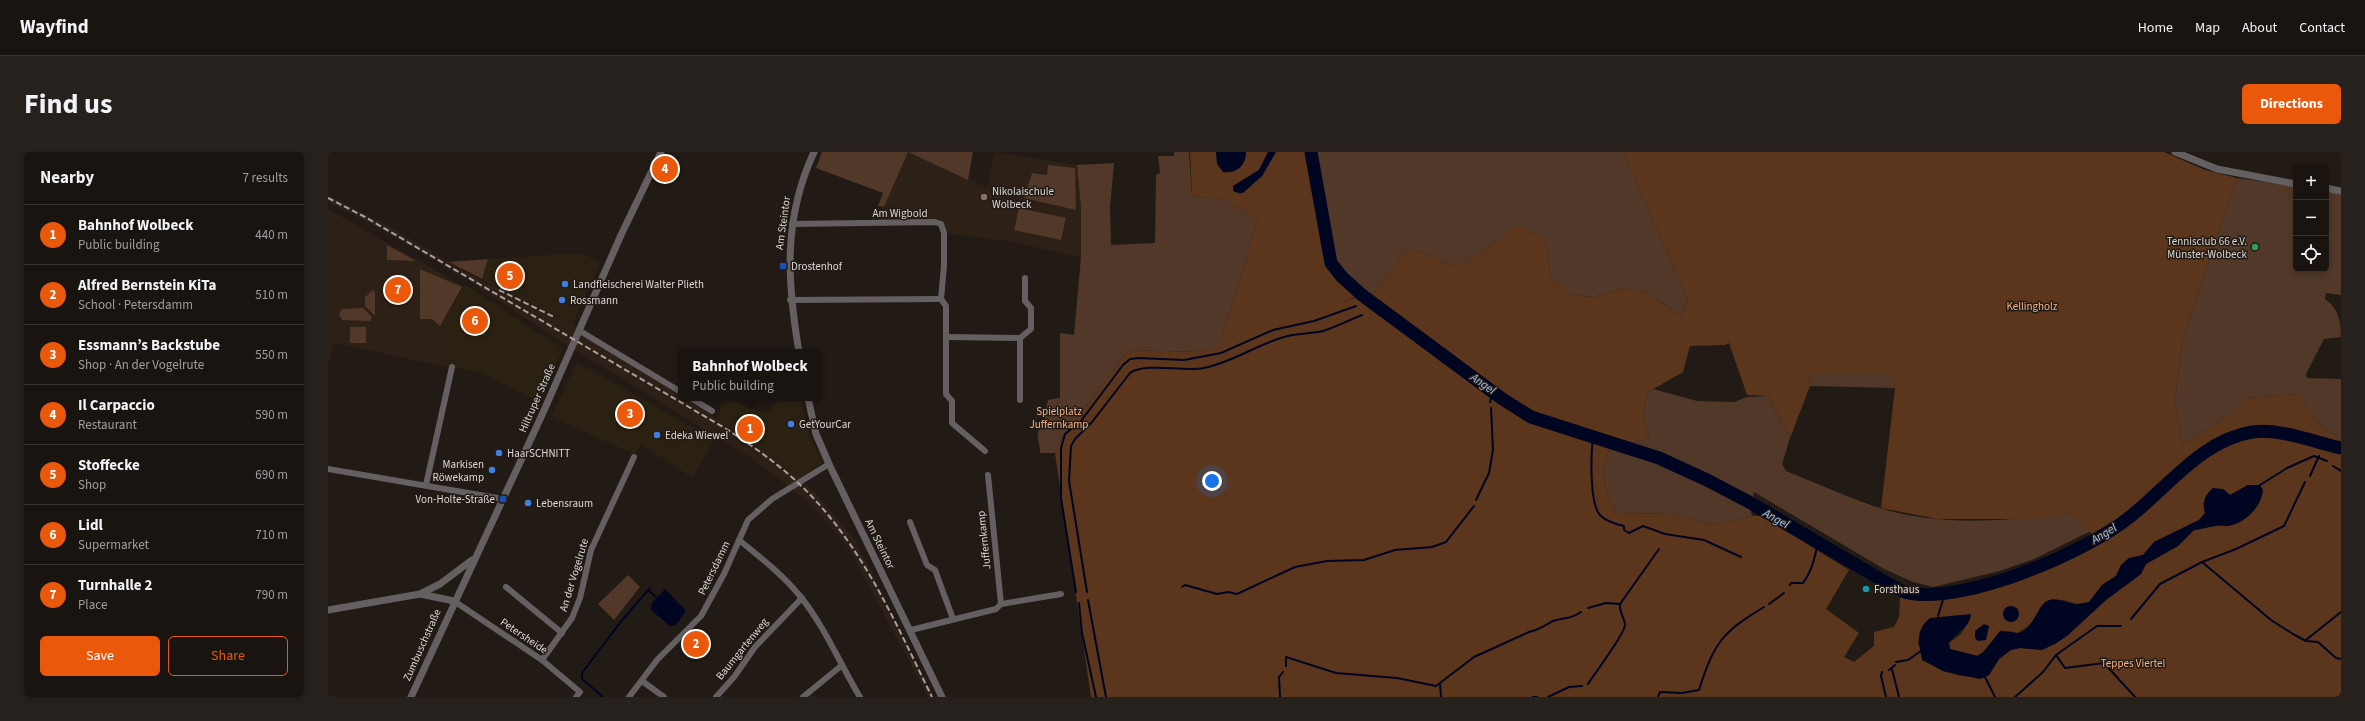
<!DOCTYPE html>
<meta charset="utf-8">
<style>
body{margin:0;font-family:"Source Sans 3",sans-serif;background:#27211e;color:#f1f3f6}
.controls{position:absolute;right:12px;top:12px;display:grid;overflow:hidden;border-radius:6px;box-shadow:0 2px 6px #0003}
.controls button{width:36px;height:36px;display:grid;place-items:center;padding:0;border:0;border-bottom:1px solid #383330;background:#1a1410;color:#f1f3f6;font:20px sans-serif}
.you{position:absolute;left:884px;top:329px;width:14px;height:14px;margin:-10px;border:3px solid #fff;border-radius:50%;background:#1a73e8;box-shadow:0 0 0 6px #1a73e833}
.badge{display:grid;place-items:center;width:26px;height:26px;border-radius:50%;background:#ea580c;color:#fff;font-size:13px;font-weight:700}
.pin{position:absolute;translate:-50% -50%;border:2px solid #fff;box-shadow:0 1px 4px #0006}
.popup{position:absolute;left:350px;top:197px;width:144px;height:52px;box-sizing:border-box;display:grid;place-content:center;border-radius:6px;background:#1a1410;filter:drop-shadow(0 1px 3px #0005);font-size:13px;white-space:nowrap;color:#9f9e9f}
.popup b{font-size:15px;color:#f1f3f6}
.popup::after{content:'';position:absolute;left:50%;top:100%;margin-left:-8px;border:8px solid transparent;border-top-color:#1a1410}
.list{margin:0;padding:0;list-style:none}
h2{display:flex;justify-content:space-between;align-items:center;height:52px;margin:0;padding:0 16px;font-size:17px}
h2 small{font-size:13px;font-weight:400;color:#9f9e9f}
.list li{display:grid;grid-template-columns:26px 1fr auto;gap:12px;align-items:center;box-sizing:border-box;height:60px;padding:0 16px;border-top:1px solid #383330}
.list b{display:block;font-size:15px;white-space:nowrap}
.list p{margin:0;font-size:13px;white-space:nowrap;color:#9f9e9f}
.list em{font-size:13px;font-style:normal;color:#9f9e9f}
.actions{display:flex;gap:8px;padding:12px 16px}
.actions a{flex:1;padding:9px 0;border:1px solid #ea580c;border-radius:6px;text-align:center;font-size:14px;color:#ea580c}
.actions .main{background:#ea580c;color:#fff}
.icon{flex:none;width:22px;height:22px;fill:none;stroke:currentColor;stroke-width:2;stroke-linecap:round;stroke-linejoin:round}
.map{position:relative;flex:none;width:2013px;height:545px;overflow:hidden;border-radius:6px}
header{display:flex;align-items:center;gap:24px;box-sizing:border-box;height:56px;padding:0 20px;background:#1a1410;border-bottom:1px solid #383330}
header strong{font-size:19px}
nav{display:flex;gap:22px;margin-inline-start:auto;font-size:14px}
.intro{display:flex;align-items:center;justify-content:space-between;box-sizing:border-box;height:96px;padding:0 24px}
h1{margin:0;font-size:28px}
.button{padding:10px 18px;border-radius:6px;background:#ea580c;color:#fff;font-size:14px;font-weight:700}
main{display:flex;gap:24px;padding:0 24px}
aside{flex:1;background:#1a1410;border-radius:6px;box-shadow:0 2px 6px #0003}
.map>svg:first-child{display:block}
.commercial{fill:#2b2112}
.built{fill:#2d2017}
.green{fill:#513828}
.forest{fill:#5b361d;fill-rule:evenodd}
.water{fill:#000522}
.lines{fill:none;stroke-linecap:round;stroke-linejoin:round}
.stream{stroke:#000522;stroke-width:2}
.river{stroke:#000522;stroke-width:13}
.minor{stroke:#645f60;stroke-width:6}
.tertiary{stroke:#645f60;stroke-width:7}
.rail{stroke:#a8a29e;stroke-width:2;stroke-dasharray:6 3;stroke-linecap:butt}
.education-dot{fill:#8d6e63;stroke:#221a15;stroke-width:1.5}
.leisure-dot{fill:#2e9e5b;stroke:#221a15;stroke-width:1.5}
.transit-dot{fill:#1a4fb4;stroke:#221a15;stroke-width:1.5}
.shop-dot{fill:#3f7fe0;stroke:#221a15;stroke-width:1.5}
.culture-dot{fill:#0f9aa8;stroke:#221a15;stroke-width:1.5}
.labels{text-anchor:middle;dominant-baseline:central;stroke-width:3;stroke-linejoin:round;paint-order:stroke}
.poi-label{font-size:11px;fill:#ded8d5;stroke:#221a15;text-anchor:start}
.street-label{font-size:11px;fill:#ded8d5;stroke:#221a15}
.park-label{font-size:11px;fill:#f5b388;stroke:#221a15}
.water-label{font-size:12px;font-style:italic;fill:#a7c5f5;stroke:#221a15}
</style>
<header>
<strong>Wayfind</strong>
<nav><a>Home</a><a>Map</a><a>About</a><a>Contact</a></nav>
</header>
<div class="intro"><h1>Find us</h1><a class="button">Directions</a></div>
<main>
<aside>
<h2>Nearby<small>7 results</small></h2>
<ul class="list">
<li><span class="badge">1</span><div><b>Bahnhof Wolbeck</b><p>Public building</p></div><em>440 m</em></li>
<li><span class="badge">2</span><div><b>Alfred Bernstein KiTa</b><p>School · Petersdamm</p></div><em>510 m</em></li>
<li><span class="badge">3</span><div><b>Essmann’s Backstube</b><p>Shop · An der Vogelrute</p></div><em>550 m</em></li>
<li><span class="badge">4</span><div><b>Il Carpaccio</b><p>Restaurant</p></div><em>590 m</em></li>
<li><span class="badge">5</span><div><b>Stoffecke</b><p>Shop</p></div><em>690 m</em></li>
<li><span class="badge">6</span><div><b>Lidl</b><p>Supermarket</p></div><em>710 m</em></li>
<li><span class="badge">7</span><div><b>Turnhalle 2</b><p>Place</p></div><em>790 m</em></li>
</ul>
<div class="actions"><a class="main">Save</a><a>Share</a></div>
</aside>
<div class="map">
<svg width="2013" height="545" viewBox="0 0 2013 545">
<rect width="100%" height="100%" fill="#221a15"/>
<g class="commercial">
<polygon points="252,101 273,110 244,172 154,128 160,107"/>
<polygon points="137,132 235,197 212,247 200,245 153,220 119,215 128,184 112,175"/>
<polygon points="249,210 386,288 365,326 313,292 307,303 223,264"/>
<polygon points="398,246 438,262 453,246 473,246 481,283 494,311 471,327 447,306 388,267"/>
</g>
<g class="built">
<polygon points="580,0 659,35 666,0 749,13 753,56 753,105 679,89 616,81 613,72 549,71"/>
<polygon points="0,43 57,72 145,124 244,172 353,238 353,246 366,246 385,265 447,306 488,341 528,389 606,545 600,545 521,397 506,378 476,347 425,307 218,180 140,128 55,78 0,50"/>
<polygon points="0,57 135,134 112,174 128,184 119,215 6,191 0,213"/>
</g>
<g class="green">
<polygon points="494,0 580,0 556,55 550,54 555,41 488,16"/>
<polygon points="580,0 645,0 640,28"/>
<path d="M846,0H861L864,44L896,47L930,67L891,195L871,200L801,198L734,286L727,301H712C713,292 706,284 712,277H719L717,264L720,248L732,246V181L746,183L753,105V56L749,13L786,11L782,55L783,93L827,91L828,23L832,21L830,4H846Z"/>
<path d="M988,0H1295L1360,148L1354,164L1319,141L1297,136L1266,145L1243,143L1223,126L1217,86L1189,74C1176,83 1136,118 1123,113C1107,107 1096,98 1079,97L1044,143C1035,136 1022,129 1015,120C996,99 993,30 988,0Z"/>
<polygon points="720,13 747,16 748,58 696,46 704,21 719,23"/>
<path d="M1909,26L1968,34V117H1998V39L2013,42V143L1998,141L1997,147C2011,157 2013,170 2013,185L1996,187L1978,222L1979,226L2013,227V286L1993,275L1969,242L1920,246L1898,265L1854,293L1847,249L1854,189Z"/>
<polygon points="691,56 738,66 733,88 686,78"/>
<polygon points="59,93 88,109 59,108"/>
<polygon points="160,107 154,127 121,110"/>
<polygon points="92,117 134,135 112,174 104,167 92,167"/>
<polygon points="45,138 47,140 47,164 37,154 37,145"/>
<polygon points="35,156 44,165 42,169 14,168 11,162 14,157"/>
<rect x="22" y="175" width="16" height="16"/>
<polygon points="1481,221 1566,221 1567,236 1482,234"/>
<path d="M1325,237L1369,249L1406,250L1419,245L1440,244L1462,286L1454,312L1458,319C1489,331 1520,346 1552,356C1610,375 1683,369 1743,361L1763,379L1706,407L1672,419L1605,435L1585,430L1556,417L1426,340L1423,361L1425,364L1386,373L1345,362L1288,361C1275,332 1269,317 1287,288L1303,292L1321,286L1315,261L1320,240Z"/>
<polygon points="300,423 312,435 286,468 270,452"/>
</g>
<path class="forest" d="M862,0H888V5L918,4V0H940L931,18L905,34V38L912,42L934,24L948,0H988L982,3L1000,111L1014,129L1031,143L1016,150L1034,143H1044L1079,97C1096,98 1107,107 1123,113C1136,118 1176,83 1189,74L1217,86L1223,126L1243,143L1266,145L1297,136L1319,141L1354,164L1360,148L1295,0H1836L1877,18L1909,26L1854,189L1847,249L1854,293L1898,265L1920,246L1969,242L1993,275L2013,286V545H763L727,301L734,286L801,198L871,200L891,195L930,67L896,47L864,44ZM1401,191L1419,243L1440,244L1462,286L1482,234L1481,221H1565L1567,236L1553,356L1610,367H1700L1743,361L1769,387C1724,414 1674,429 1623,440C1606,443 1587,438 1572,446L1571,465L1566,475L1546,480V494L1526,510L1516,505L1531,481L1498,457L1521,418L1434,364H1425L1386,373L1345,362L1288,361C1275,332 1269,317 1287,288L1303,292L1321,286L1315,261L1320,240L1355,220L1362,194L1397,193ZM1920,333L1935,338C1933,355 1918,371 1900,374C1896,374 1892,373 1887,374C1880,374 1874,378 1866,378L1850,394L1818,412L1813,422L1778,448L1749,474L1714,498L1692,496L1683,498L1671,507L1661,523L1656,526L1633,524L1615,519L1593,499L1590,491L1592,479L1642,468L1632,483L1621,491L1622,497L1649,504C1665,495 1667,474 1689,481C1701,475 1708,468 1712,455L1735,448L1749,452L1761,450L1774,433L1788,424L1793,413L1801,406L1815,403L1826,390L1871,368L1877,362L1875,351L1895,337L1902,343Z"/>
<g class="water">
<path d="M888,0H918C918,13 909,22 895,20L889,12Z"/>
<polygon points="940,0 948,0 934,24 915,41 906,40 905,34 931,18"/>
<path d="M1920,333H1932L1935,338C1933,355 1917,371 1900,374C1896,374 1892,373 1887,374C1880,375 1874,377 1866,378L1850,394L1818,412L1813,422L1778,448L1739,484L1727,492L1714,498L1692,496L1683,498L1671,507L1661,523L1652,527L1615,519L1594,508C1591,492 1587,478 1602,466L1643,462C1642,475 1628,481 1621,491L1622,497L1650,504L1655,501L1672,479C1678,479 1683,480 1688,481C1703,483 1709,454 1719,449C1729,444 1738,452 1749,452C1753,452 1757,451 1761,450L1774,433L1788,424L1793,413L1801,406L1815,403L1826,390L1871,368L1877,361C1875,349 1876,344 1885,336L1895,337L1902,343Z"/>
<polygon points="337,437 358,459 348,473 342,474 323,458 324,451"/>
<circle cx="1683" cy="462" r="8"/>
<polygon points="1656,472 1661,474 1658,488 1650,489 1647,486 1647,479"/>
</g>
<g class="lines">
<g class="stream">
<polyline points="1036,150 1039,147"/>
<polyline points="1047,159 1051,156"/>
<polyline points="1162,250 1165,240"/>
<path d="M1265,285C1263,301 1261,354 1273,364C1279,370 1288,372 1296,374V378L1301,381L1315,374L1337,382L1376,388L1413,405"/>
<polyline points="2005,314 2013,319"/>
<polyline points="1982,324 1991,304"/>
<polyline points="1932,333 1959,316 1986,304 1999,309"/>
<polyline points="1148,348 1161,321 1165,298 1163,256"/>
<polyline points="1874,410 1908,397 1956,374 1977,330"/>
<path d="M1462,433L1463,431H1475C1484,419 1487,405 1490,390"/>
<polyline points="854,435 857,433 889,442 900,440 909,442 967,415 999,409 1036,408 1067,398 1104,395 1118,390 1146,354"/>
<polyline points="321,439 328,445"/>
<polyline points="748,440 733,346 733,296 737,282 753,269 795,213 802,207 811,206 856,208 893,201 945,178 986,169 1028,154"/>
<path d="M759,440L741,329L743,294L747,287L764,270L802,221C818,210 855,220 876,216C905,210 928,193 956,185C968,181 982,182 995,179C1008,175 1021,168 1034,163"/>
<polyline points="760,448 778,545"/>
<polyline points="751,451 754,481 768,545"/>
<polyline points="1441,452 1456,441"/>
<polyline points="1260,456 1278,451 1292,452 1331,397"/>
<polyline points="1610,464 1617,441"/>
<polyline points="1803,467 1832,432 1874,410 1943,468 1965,482 1978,489 1990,490 2008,506 2013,507"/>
<polyline points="1978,488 2013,460"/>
<polyline points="1728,503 1737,516 1776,511 1807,545"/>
<polyline points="1568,510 1580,508 1593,499"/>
<path d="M958,514V505L1008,521L1069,526L1108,534L1146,505L1201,480C1211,478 1217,473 1225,469C1237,465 1242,468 1253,460"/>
<polyline points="1564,517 1571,545"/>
<polyline points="1561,518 1567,513"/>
<polyline points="1554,520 1553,524 1558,545"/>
<polyline points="1657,525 1667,545"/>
<polyline points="1112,531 1113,545"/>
<path d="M1260,532C1266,522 1297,482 1297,473C1297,466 1291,461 1292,452"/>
<polyline points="275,545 254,527 254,521 291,472 322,436"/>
<polyline points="952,545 951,525 955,520"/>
<polyline points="1205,545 1209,545"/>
<polyline points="1220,545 1241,535 1254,534"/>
<path d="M1330,545L1332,540L1354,541L1371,538C1386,491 1394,480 1436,455"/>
<polyline points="1687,545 1715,520 1728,503 1769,474 1793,474"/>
</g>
<path class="river" d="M983,0L1003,111L1014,125L1034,143L1173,246L1203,265L1331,306L1379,328L1421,350L1559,431C1566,435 1574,440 1581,441C1638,452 1759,400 1803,364C1840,335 1874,288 1924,280C1952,276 1986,290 2013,296"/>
<g class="minor">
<polyline points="464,72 607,70 613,72 616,81 616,114 613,147 618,154 618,242 624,249 624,271 657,299"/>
<polyline points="462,148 613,147"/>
<polyline points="252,179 353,240"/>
<polyline points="619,185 692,186 703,177 703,156 697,149 697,126"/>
<polyline points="363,246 384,259"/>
<polyline points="692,248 692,186"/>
<polyline points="0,317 175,347"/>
<polyline points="98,333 124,215"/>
<polyline points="582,370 599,413 607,418 625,467"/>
<path d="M411,388C432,405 455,423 472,444C497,475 512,512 532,545"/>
<polyline points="178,435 234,481"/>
<polyline points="126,449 214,508 252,540 248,545"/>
<polyline points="673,452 733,442"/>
<polyline points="583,478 668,457 673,452 660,323"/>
<polyline points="214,508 244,466 252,446 263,398 306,305"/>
<polyline points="314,529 336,545"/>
<polyline points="301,545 329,508 373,464 396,422 420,368 444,347 501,312"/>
<polyline points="388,545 406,525 427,495 474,446"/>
<polyline points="475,545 513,514"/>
</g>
<g class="tertiary">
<polyline points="1847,0 1889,17 1968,32"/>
<polyline points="1998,36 2013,39"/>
<path d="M471,200C459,129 455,67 486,0"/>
<polyline points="480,246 488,282 501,312 614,545"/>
<polyline points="94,441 112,432 144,408"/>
<polyline points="0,458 92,442 126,449"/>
<polyline points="83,545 214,263 293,83 333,0"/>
</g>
<g class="rail">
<path d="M0,46L37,65L400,278C432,299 463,321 488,349C540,406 570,476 604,545"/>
<polyline points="171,138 226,165"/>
</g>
</g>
<circle class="education-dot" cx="656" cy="45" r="4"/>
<circle class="leisure-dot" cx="1927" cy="95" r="4"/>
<g class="transit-dot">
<rect x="451" y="110" width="8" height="8" rx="2"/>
<rect x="171" y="343" width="8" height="8" rx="2"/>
</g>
<g class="shop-dot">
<circle cx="237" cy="132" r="4"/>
<circle cx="234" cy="148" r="4"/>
<circle cx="463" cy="272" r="4"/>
<circle cx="329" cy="283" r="4"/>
<circle cx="171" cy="301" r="4"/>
<circle cx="164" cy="318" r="4"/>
<circle cx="200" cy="351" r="4"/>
</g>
<circle class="culture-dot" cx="1538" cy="437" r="4"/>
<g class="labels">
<g class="poi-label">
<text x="664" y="39">Nikolaischule<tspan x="664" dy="13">Wolbeck</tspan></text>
<text x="1919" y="89" text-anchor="end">Tennisclub 66 e.V.<tspan x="1919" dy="13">Münster-Wolbeck</tspan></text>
<text x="463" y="114">Drostenhof</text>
<text x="245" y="132">Landfleischerei Walter Plieth</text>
<text x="242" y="148">Rossmann</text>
<text x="471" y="272">GetYourCar</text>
<text x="337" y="283">Edeka Wiewel</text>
<text x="179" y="301">HaarSCHNITT</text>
<text x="156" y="312" text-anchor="end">Markisen<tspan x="156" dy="13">Röwekamp</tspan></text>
<text x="167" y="347" text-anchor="end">Von-Holte-Straße</text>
<text x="208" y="351">Lebensraum</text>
<text x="1546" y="437">Forsthaus</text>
</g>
<g class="street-label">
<text x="572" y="61">Am Wigbold</text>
<text transform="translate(455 71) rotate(-82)">Am Steintor</text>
<text transform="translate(209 246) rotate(-66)">Hiltruper Straße</text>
<text transform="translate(656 388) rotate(-96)">Juffernkamp</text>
<text transform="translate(552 392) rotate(64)">Am Steintor</text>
<text transform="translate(386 416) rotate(-64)">Petersdamm</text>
<text transform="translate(246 423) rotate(-73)">An der Vogelrute</text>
<text transform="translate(196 484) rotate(34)">Petersheide</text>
<text transform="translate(94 493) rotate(-66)">Zumbuschstraße</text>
<text transform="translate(414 497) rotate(-51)">Baumgartenweg</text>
</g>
<g class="park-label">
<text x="1704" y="154">Kellingholz</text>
<text x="731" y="259">Spielplatz<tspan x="731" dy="13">Juffernkamp</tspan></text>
<text x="1805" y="511">Teppes Viertel</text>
</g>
<g class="water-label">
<text transform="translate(1155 232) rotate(35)">Angel</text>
<text transform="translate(1448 367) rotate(29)">Angel</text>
<text transform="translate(1776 382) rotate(-32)">Angel</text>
</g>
</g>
</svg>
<div class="controls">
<button>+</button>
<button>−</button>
<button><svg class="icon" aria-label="locate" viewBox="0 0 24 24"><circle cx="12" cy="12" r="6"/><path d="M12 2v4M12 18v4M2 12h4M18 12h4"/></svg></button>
</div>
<div class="you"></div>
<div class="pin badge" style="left:422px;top:277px">1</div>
<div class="popup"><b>Bahnhof Wolbeck</b>Public building</div>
<div class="pin badge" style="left:368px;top:492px">2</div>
<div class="pin badge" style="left:302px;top:262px">3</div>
<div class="pin badge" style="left:337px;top:17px">4</div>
<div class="pin badge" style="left:182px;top:124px">5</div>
<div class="pin badge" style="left:147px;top:169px">6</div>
<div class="pin badge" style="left:70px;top:138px">7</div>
</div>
</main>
